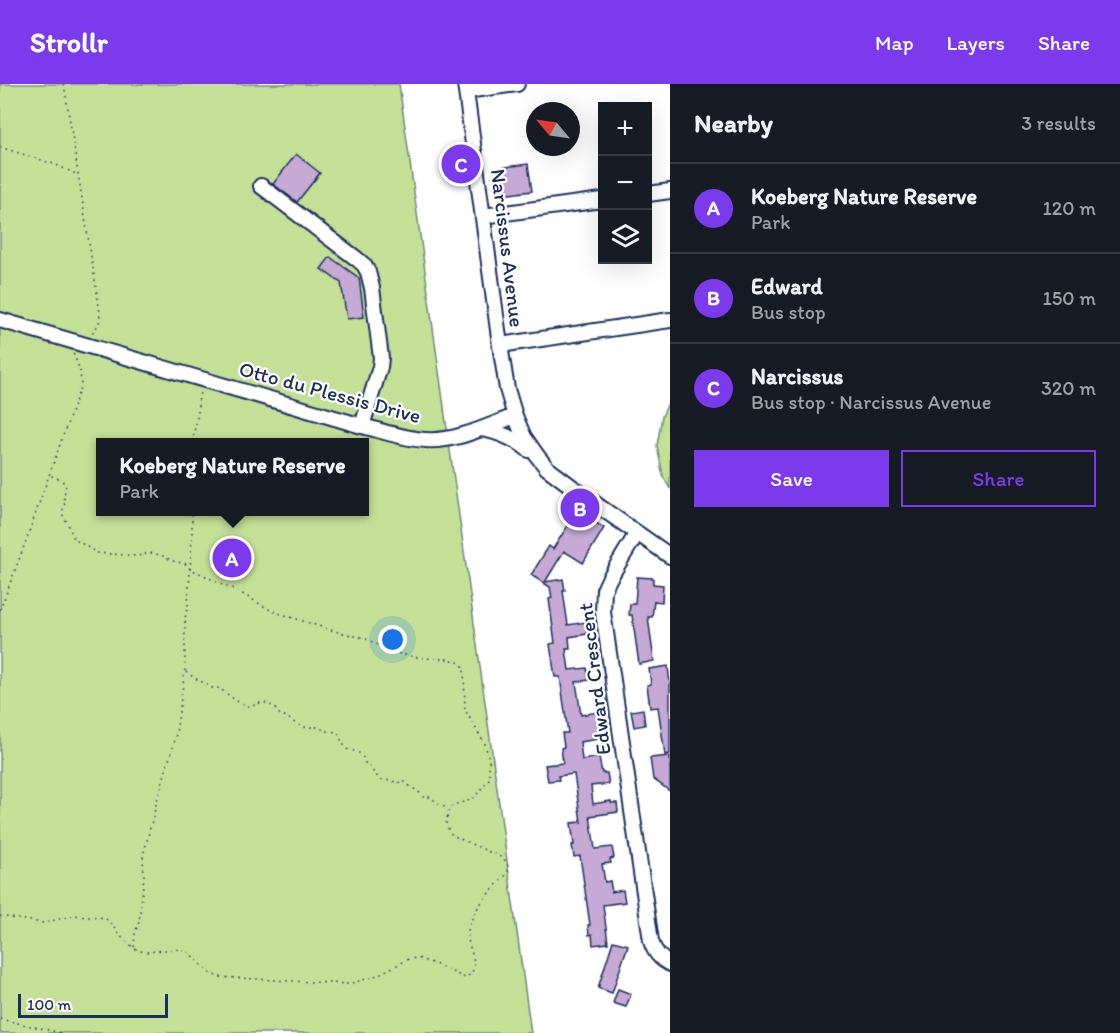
<!DOCTYPE html>
<meta charset="utf-8">
<style>
body{margin:0;font-family:Itim,sans-serif;background:#242831;color:#f1f3f6}
.controls{position:absolute;right:18px;top:18px;display:grid;overflow:hidden;border-radius:0px;box-shadow:0 6px 24px #0002}
.controls button{width:54px;height:54px;display:grid;place-items:center;padding:0;border:0;border-bottom:2px solid #363941;background:#171b24;color:#f1f3f6;font:30px sans-serif}
.compass{position:absolute;left:526px;top:18px;width:54px;height:54px;border-radius:50%;background:#171b24;box-shadow:0 6px 24px #0002;rotate:299deg}
.scale{position:absolute;left:18px;bottom:15px;width:150px;box-sizing:border-box;padding-left:6px;border:3px solid #1b2f5e;border-top:0;font-size:16px;line-height:21px;white-space:nowrap;color:#1b2f5e;-webkit-text-stroke:4px #fff;paint-order:stroke}
.you{position:absolute;left:393px;top:556px;width:21px;height:21px;margin:-15px;border:4px solid #fff;border-radius:50%;background:#1a73e8;box-shadow:0 0 0 9px #1a73e833}
.badge{display:grid;place-items:center;width:39px;height:39px;border-radius:50%;background:#7c3aed;color:#fff;font-size:20px;font-weight:700}
.pin{position:absolute;translate:-50% -50%;border:3px solid #fff;box-shadow:0 2px 6px #0006}
.popup{position:absolute;left:96px;top:354px;width:273px;height:78px;box-sizing:border-box;display:grid;place-content:center;border-radius:0px;background:#171b24;filter:drop-shadow(0 2px 4px #0005);font-size:20px;white-space:nowrap;color:#9ea1a6}
.popup b{font-size:22px;color:#f1f3f6}
.popup::after{content:'';position:absolute;left:50%;top:100%;margin-left:-12px;border:12px solid transparent;border-top-color:#171b24}
.list{margin:0;padding:0;list-style:none}
h2{display:flex;justify-content:space-between;align-items:center;height:78px;margin:0;padding:0 24px;font-size:26px}
h2 small{font-size:20px;font-weight:400;color:#9ea1a6}
.list li{display:grid;grid-template-columns:39px 1fr auto;gap:18px;align-items:center;box-sizing:border-box;height:90px;padding:0 24px;border-top:2px solid #363941}
.list b{display:block;font-size:22px;white-space:nowrap}
.list p{margin:0;font-size:20px;white-space:nowrap;color:#9ea1a6}
.list em{font-size:20px;font-style:normal;color:#9ea1a6}
.actions{display:flex;gap:12px;padding:18px 24px}
.actions a{flex:1;padding:14px 0;border:2px solid #7c3aed;border-radius:0px;text-align:center;font-size:21px;color:#7c3aed}
.actions .main{background:#7c3aed;color:#fff}
.icon{flex:none;width:33px;height:33px;fill:none;stroke:currentColor;stroke-width:2;stroke-linecap:round;stroke-linejoin:round}
.map{position:relative;flex:none;width:670px;height:949px;overflow:hidden}
header{display:flex;align-items:center;gap:36px;box-sizing:border-box;height:84px;padding:0 30px;background:#7c3aed;color:#fff}
header strong{font-size:28px}
nav{display:flex;gap:33px;margin-inline-start:auto;font-size:21px}
main{display:flex}
aside{flex:1;background:#171b24}
.map>svg:first-child{display:block}
.park{fill:#c4e097;stroke:#70887a;stroke-width:1.5;fill-rule:evenodd}
.building{fill:#c7a9d5;stroke:#1b2f5e;stroke-width:1.5}
.lines{fill:none;stroke-linecap:round;stroke-linejoin:round}
.minor-casing{stroke:#1b2f5e;stroke-width:18}
.path{stroke:#1b2f5e;stroke-width:1.5;stroke-dasharray:1.5 4.5;stroke-linecap:butt}
.minor{stroke:#fff;stroke-width:14}
.labels{text-anchor:middle;dominant-baseline:central;stroke-width:4.5;stroke-linejoin:round;paint-order:stroke}
.street-label{font-size:21px;fill:#1b2f5e;stroke:#fff}
</style>
<header>
<strong>Strollr</strong>
<nav><a>Map</a><a>Layers</a><a>Share</a></nav>
</header>
<main>
<div class="map">
<svg width="670" height="949" viewBox="0 0 670 949">
<rect width="100%" height="100%" fill="#fff"/>
<filter id="ink" filterUnits="userSpaceOnUse"><feTurbulence type="fractalNoise" baseFrequency=".0167" numOctaves="2"/><feDisplacementMap in="SourceGraphic" scale="12" xChannelSelector="R" yChannelSelector="G"/><feConvolveMatrix kernelMatrix="1 2 1 2 8 2 1 2 1" color-interpolation-filters="sRGB"/></filter>
<g filter="url(#ink)">
<g class="park">
<path d="M0,0H399L531,949H0ZM100,358H364V428H100Z"/>
<polygon points="670,315 670,405 663,392 657,362 662,332"/>
</g>
<g class="building">
<polygon points="296,70 320,89 297,118 273,100"/>
<polygon points="528,80 532,107 502,111 498,84"/>
<polygon points="330,173 359,194 364,233 347,235 341,199 321,185"/>
<polygon points="577,427 604,444 583,479 564,467 545,498 563,495 565,507 563,507 568,541 586,538 587,550 569,553 570,565 566,565 569,586 587,584 589,596 576,598 581,631 598,628 601,644 604,643 606,654 580,658 582,676 599,673 602,689 607,689 609,700 591,702 593,720 611,717 611,719 617,719 618,728 590,732 595,765 612,763 614,774 610,775 611,779 602,780 605,798 610,797 612,808 623,806 625,818 603,821 608,859 593,861 592,850 589,851 588,841 590,841 580,772 574,773 572,761 574,761 571,739 581,738 574,690 558,692 559,696 548,697 545,681 563,679 561,664 564,663 562,649 568,649 560,593 555,593 550,560 555,559 549,515 552,514 550,503 531,491 549,462 553,465"/>
<polygon points="637,493 653,494 653,500 663,501 662,518 654,517 652,533 648,533 654,577 639,580 632,531 629,531 630,520 635,520"/>
<polygon points="668,582 670,600 670,670 665,671 658,623 650,624 647,601 651,600 649,585"/>
<polygon points="643,625 645,641 634,643 631,627"/>
<polygon points="670,672 670,707 653,695 650,674"/>
<polygon points="613,857 628,861 612,909 598,904"/>
<polygon points="618,905 631,910 626,923 613,919"/>
</g>
<g class="lines">
<defs>
<g id="minor">
<polyline points="465,0 500,261 507,305 515,332 524,353 538,373 547,384 587,414 670,472"/>
<polyline points="466,7 517,0"/>
<polyline points="261,102 357,175 364,181 368,188 372,204 381,274 380,283 362,342"/>
<polyline points="648,110 670,107"/>
<polyline points="483,132 602,116"/>
<path d="M0,236L362,342C383,347 404,355 426,356C456,358 487,342 515,332"/>
<polyline points="500,261 670,236"/>
<path d="M482,345C500,348 514,354 529,366"/>
<path d="M637,449L609,495L604,506L603,528L651,857C654,868 660,875 670,880"/>
</g>
</defs>
<use href="#minor" class="minor-casing"/>
<g class="path">
<polyline points="64,0 100,229 99,240 92,249"/>
<polyline points="0,63 54,80 76,90"/>
<path d="M193,358C193,348 197,338 198,327C198,320 198,314 201,306"/>
<polyline points="0,526 23,465 81,301 80,286 73,269"/>
<path d="M186,588C195,595 205,599 214,605L219,604C229,611 238,620 251,623C263,615 272,619 280,631L288,633L291,637L301,642L308,644L314,642L327,647L337,648L346,665C358,668 362,668 365,679C372,683 372,689 379,694C384,698 391,695 397,699L404,697C410,704 419,706 423,713H431L437,719L448,725"/>
<path d="M0,832L43,839L75,831L85,833H99L106,835L113,842L118,850L134,864L140,867L148,868L174,865L186,866L210,889L219,893L348,900L373,893L409,875L417,874L435,880L465,894C485,883 465,864 468,847C473,823 492,806 508,789C509,783 507,779 503,774L458,754L450,749L446,740L449,725L453,721L467,717L474,714L489,695V675L485,660L465,626L464,583L458,578L449,575L422,574L395,569L364,554L334,547L272,527L232,504L220,500L204,491L190,485L186,480L173,477L161,471L149,469L138,472L97,469L74,455L67,438L63,433V424L65,422C60,402 77,401 49,391"/>
<polyline points="134,863 135,849 139,838 144,792 143,772 158,713 175,656 185,587 185,534 188,521 192,453 192,428"/>
<polyline points="0,935 62,949"/>
</g>
<use href="#minor" class="minor"/>
</g>
</g>
<g class="labels">
<g class="street-label">
<text transform="translate(508 164) rotate(83)">Narcissus Avenue</text>
<text transform="translate(330 308) rotate(15)">Otto du Plessis Drive</text>
<text transform="translate(594 595) rotate(-97)">Edward Crescent</text>
</g>
</g>
</svg>
<div class="controls">
<button>+</button>
<button>−</button>
<button><svg class="icon" aria-label="layers" viewBox="0 0 24 24"><path d="M12 4l9 5-9 5-9-5zM3 14l9 5 9-5"/></svg></button>
</div>
<svg class="compass" viewBox="-18 -18 36 36"><path d="M0-13l5 13h-10z" fill="#e53935"/><path d="M0 13l5-13h-10z" fill="#9ea1a6"/></svg>
<div class="scale">100 m</div>
<div class="you"></div>
<div class="pin badge" style="left:232px;top:474px">A</div>
<div class="popup"><b>Koeberg Nature Reserve</b>Park</div>
<div class="pin badge" style="left:580px;top:424px">B</div>
<div class="pin badge" style="left:461px;top:80px">C</div>
</div>
<aside>
<h2>Nearby<small>3 results</small></h2>
<ul class="list">
<li><span class="badge">A</span><div><b>Koeberg Nature Reserve</b><p>Park</p></div><em>120 m</em></li>
<li><span class="badge">B</span><div><b>Edward</b><p>Bus stop</p></div><em>150 m</em></li>
<li><span class="badge">C</span><div><b>Narcissus</b><p>Bus stop · Narcissus Avenue</p></div><em>320 m</em></li>
</ul>
<div class="actions"><a class="main">Save</a><a>Share</a></div>
</aside>
</main>
